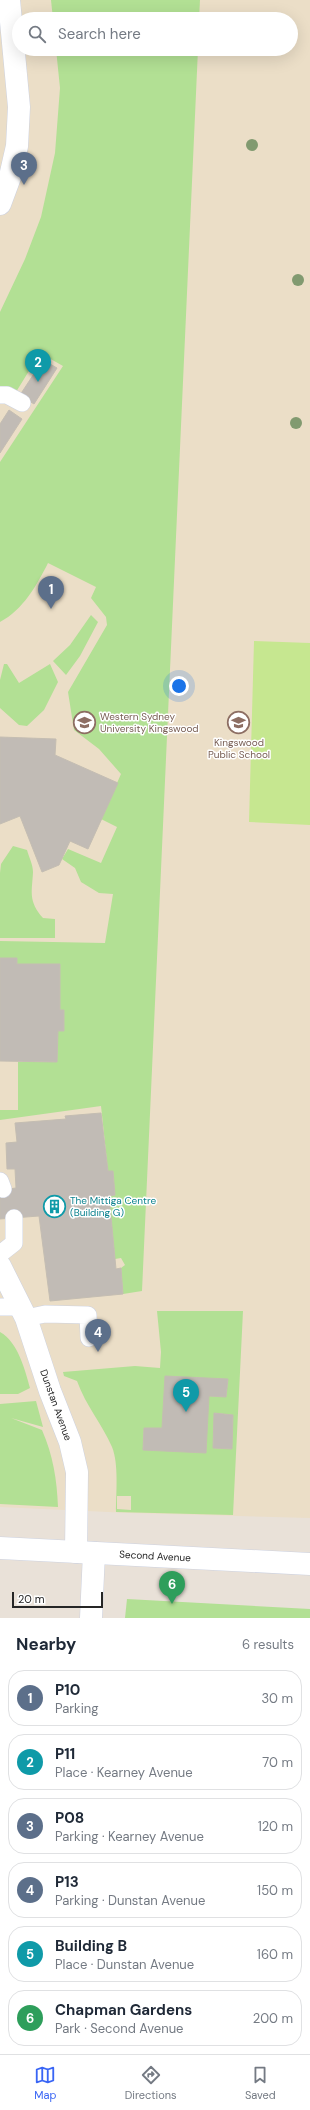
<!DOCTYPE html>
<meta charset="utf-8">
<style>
body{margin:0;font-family:"DM Sans",sans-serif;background:#f6f6f7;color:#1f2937}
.scale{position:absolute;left:12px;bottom:10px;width:91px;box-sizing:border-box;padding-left:4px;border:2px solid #262626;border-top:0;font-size:11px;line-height:14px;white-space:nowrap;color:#262626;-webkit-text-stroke:3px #fff;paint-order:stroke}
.you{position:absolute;left:179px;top:686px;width:14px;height:14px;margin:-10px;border:3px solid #fff;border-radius:50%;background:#1a73e8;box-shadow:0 0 0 6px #1a73e833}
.badge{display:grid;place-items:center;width:26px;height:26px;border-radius:50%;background:#3965f5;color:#fff;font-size:13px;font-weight:700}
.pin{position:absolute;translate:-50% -33px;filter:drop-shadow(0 1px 2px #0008)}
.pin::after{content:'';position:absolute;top:21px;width:14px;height:12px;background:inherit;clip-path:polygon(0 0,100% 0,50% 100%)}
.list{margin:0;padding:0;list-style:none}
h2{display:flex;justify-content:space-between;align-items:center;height:52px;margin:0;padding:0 16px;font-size:17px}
h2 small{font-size:13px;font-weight:400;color:#747a83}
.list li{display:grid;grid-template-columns:26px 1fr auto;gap:12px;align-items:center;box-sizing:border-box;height:56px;margin:0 8px 8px;padding:0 8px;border:1px solid #e0e1e3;border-radius:16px}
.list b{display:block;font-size:15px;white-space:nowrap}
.list p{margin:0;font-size:13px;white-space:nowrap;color:#747a83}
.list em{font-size:13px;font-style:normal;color:#747a83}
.icon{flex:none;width:22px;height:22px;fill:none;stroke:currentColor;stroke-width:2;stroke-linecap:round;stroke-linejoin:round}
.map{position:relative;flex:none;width:310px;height:1618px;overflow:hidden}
.search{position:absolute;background:#fff;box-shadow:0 4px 16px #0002;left:12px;right:12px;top:12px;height:44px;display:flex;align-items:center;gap:10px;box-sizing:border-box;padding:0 14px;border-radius:22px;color:#747a83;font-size:15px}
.sheet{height:436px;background:#fff}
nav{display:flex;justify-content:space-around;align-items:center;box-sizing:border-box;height:56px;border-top:1px solid #e0e1e3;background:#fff;font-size:11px;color:#747a83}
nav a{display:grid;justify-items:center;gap:2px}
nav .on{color:#3965f5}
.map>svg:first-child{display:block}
.education{fill:#ebdec7;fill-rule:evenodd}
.green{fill:#b2e094;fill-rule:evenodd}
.pitch{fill:#c6e790}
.building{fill:#c1bbb5;stroke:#c4bdb2}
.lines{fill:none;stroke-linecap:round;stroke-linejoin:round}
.service-casing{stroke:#cdd2e0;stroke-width:18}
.minor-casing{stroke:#cdd2e0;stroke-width:23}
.tertiary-casing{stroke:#cdd2e0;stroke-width:23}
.service{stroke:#fff;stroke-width:17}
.minor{stroke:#fff;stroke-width:22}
.tertiary{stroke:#fff;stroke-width:22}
.tree{fill:#819a70}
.labels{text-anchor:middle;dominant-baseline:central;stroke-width:3;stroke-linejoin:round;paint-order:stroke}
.education-label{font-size:10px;fill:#785e54;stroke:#fff;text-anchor:start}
.culture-label{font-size:10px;fill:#0d838f;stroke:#fff;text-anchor:start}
.street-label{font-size:10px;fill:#262626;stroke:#fff}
</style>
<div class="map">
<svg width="310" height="1618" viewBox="0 0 310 1618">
<rect width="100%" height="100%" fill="#e9e1d8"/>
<path class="education" d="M0,0H310V1518L130,1513L0,1507ZM19,19H291V49H19Z"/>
<g class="green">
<polygon points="51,0 200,0 199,19 53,19"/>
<path d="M56,49H198L142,1291L123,1294L121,1268L125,1265L121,1258L115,1259L109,1196L115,1195L113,1171H108L101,1106L0,1120V1110H18V1062H57L58,1031L64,1030V1010H60V964H17V958H0V941L105,943L113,894L99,893L81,882L75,868L62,859L68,849L101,863L117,827L101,819L121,774L99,749L74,730L68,692L107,625L106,617L91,598L96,587L48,563C37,585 23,610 0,622V462L63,366L40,353L16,392L0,390V312L25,259L41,217L55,153L60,88Z"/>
<polygon points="91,615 98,622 80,656 66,675 53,661 70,645"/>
<polygon points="4,664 7,664 19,683 50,664 58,682 44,710 27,726 19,725 0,708 0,680"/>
<path d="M13,846L27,850C29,857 33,865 33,872C32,892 28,901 43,918L55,919V938H0V873L1,864Z"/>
<path d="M157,1311H243L233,1515L116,1512C116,1494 119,1464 112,1447C102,1424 86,1406 77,1381L64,1376L63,1372L135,1366L160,1368L161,1352ZM228,1380L226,1397L209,1396L143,1450L144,1428H162ZM215,1413L233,1415L231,1449L213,1448ZM117,1496H131V1510L117,1509Z"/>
<path d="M0,1332C18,1342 25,1370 30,1388L18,1394H0Z"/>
<path d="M36,1401L43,1427L11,1418L42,1430C53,1455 57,1480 58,1507L0,1504V1404Z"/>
<polygon points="127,1599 310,1609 310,1618 125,1618"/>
</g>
<polygon class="pitch" points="254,641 310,643 310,825 249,822"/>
<g class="building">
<polygon points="43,360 57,368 34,404 20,395"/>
<polygon points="9,410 22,419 0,453 0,424"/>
<polygon points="0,737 56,739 55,755 118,783 88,849 70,841 59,865 42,872 20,816 0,824"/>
<polygon points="0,958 17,958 17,964 60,964 60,1010 64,1010 64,1031 58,1031 57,1062 0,1061"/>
<polygon points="101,1113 108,1171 113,1171 115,1195 109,1196 116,1269 121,1268 123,1294 50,1301 39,1216 0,1219 0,1190 16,1188 15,1169 7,1169 6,1143 17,1142 15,1123 66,1119 65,1116"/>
<polygon points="165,1376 228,1379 226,1397 209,1396 206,1453 143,1450 144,1428 162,1428"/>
<polygon points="214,1413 233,1415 232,1449 213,1448"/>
</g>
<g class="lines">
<defs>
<g id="service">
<polyline points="0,395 7,395 22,403"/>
<polyline points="0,1181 3,1189"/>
<polyline points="0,1254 14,1243 14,1218"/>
<polyline points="0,1307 21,1307"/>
<polyline points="26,1318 45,1314 88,1315 89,1338"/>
</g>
<g id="minor">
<polyline points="0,204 10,177 17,146 19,107 9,0"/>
<polyline points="0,1266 26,1318 50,1391 70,1442 77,1472 76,1552"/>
<polyline points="91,1618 94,1553"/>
</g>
<polyline id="tertiary" points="0,1548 310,1564"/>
</defs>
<use href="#service" class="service-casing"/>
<use href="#minor" class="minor-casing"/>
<use href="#tertiary" class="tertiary-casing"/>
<use href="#service" class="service"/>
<use href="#minor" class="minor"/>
<use href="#tertiary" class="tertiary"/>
</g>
<g class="tree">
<circle cx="252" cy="145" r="6"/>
<circle cx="298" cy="280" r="6"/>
<circle cx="296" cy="423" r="6"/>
</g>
<defs>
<symbol id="university-ring" viewBox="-11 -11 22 22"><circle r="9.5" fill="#fff" stroke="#8d6e63" stroke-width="1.5"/><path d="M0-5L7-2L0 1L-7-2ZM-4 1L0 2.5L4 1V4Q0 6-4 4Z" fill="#8d6e63"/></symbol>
<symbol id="school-ring" viewBox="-11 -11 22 22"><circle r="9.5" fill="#fff" stroke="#8d6e63" stroke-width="1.5"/><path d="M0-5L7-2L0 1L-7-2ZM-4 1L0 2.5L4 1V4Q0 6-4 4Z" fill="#8d6e63"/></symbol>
<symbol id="building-ring" viewBox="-11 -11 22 22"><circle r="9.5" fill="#fff" stroke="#0f9aa8" stroke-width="1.5"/><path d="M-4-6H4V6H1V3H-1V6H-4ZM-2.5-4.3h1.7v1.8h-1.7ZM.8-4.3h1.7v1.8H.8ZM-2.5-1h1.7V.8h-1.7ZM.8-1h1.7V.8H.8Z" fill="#0f9aa8"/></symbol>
</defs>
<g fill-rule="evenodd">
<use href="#university-ring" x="72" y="710" width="25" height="25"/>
<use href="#school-ring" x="226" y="710" width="25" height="25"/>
<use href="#building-ring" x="42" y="1194" width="25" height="25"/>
</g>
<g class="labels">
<g class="education-label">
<text x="100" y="716">Western Sydney<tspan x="100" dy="12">University Kingswood</tspan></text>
<text x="239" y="742" text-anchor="middle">Kingswood<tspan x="239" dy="12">Public School</tspan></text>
</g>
<g class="culture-label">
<text x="70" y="1200">The Mittiga Centre<tspan x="70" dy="12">(Building G)</tspan></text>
</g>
<g class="street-label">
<text transform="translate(56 1405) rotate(70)">Dunstan Avenue</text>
<text transform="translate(155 1556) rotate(3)">Second Avenue</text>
</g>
</g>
</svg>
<div class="scale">20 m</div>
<div class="you"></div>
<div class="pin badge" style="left:51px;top:609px;background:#5c6f8a">1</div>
<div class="pin badge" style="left:38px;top:382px;background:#0f9aa8">2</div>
<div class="pin badge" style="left:24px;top:185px;background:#5c6f8a">3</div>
<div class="pin badge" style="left:98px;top:1352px;background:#5c6f8a">4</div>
<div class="pin badge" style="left:186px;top:1412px;background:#0f9aa8">5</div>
<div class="pin badge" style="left:172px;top:1604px;background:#2e9e5b">6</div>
<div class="search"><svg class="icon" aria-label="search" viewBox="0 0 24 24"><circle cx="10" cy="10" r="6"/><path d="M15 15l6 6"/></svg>Search here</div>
</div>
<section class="sheet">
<h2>Nearby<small>6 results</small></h2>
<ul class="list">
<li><span class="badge" style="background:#5c6f8a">1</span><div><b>P10</b><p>Parking</p></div><em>30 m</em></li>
<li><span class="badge" style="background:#0f9aa8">2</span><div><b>P11</b><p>Place · Kearney Avenue</p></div><em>70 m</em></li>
<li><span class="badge" style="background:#5c6f8a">3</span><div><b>P08</b><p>Parking · Kearney Avenue</p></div><em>120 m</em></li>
<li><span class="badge" style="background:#5c6f8a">4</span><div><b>P13</b><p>Parking · Dunstan Avenue</p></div><em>150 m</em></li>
<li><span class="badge" style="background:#0f9aa8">5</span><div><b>Building B</b><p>Place · Dunstan Avenue</p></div><em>160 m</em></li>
<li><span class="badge" style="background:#2e9e5b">6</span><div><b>Chapman Gardens</b><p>Park · Second Avenue</p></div><em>200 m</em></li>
</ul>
</section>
<nav>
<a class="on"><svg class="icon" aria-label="map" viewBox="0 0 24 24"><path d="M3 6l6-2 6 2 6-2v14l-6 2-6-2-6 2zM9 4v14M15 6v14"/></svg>Map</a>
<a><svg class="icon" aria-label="directions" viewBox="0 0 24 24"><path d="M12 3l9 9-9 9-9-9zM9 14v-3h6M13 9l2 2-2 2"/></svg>Directions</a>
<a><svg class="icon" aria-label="saved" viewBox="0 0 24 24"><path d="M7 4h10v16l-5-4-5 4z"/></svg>Saved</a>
</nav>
